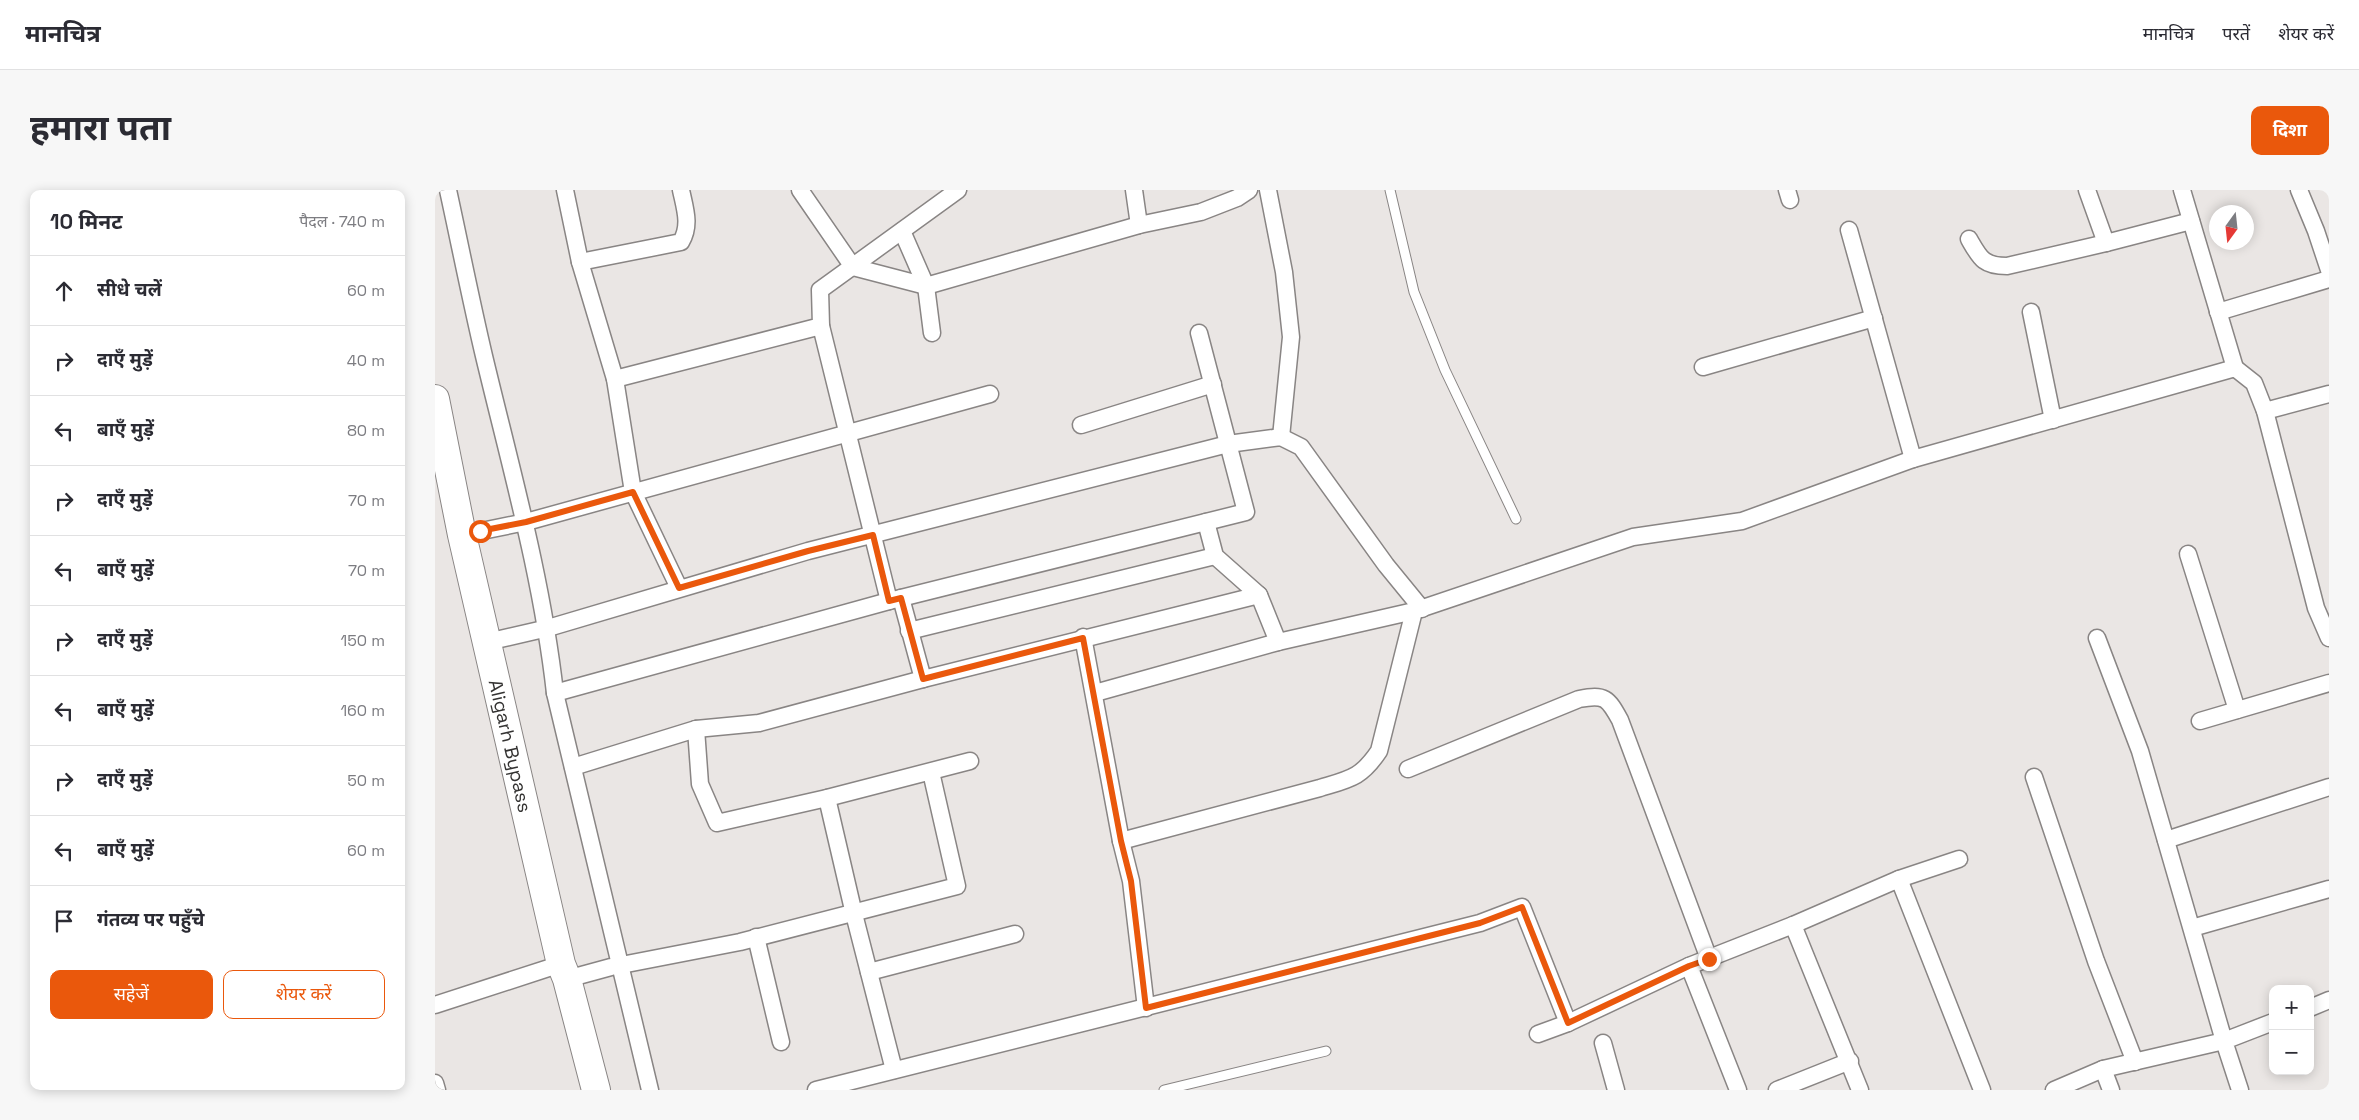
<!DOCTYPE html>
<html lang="hi">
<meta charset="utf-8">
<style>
body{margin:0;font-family:"Space Grotesk","Noto Sans Devanagari",sans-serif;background:#f7f7f7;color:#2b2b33}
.controls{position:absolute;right:15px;bottom:15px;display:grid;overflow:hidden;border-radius:10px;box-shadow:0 2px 12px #0003}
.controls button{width:45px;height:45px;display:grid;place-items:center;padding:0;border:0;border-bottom:1px solid #e1e1e2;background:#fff;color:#2b2b33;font:25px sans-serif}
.compass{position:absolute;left:1774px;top:15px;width:45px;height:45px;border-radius:50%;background:#fff;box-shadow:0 2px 12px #0003;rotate:195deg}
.stop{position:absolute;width:15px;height:15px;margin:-11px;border:4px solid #ea580c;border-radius:50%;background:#fff}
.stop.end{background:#ea580c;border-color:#fff;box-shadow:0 1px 5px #0008}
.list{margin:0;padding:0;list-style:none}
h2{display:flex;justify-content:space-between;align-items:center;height:65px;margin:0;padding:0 20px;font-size:21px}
h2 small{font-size:16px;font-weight:400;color:#7c7c81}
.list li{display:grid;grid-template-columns:32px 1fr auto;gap:15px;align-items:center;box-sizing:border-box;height:70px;padding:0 20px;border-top:1px solid #e1e1e2}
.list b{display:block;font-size:19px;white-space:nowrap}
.list em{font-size:16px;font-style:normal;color:#7c7c81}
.actions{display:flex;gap:10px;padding:15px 20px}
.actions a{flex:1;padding:11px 0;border:1px solid #ea580c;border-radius:10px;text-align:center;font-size:18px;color:#ea580c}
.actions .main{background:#ea580c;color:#fff}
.icon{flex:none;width:28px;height:28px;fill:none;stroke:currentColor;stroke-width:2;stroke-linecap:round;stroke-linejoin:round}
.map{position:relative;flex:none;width:1894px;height:900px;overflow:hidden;border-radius:10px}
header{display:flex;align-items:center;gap:30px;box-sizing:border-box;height:70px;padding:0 25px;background:#fff;border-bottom:1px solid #e1e1e2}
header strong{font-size:24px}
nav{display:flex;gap:28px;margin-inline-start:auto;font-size:18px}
.intro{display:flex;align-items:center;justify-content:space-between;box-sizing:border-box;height:120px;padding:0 30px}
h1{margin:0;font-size:35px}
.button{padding:12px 22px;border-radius:10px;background:#ea580c;color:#fff;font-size:18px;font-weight:700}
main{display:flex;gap:30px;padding:0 30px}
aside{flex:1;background:#fff;border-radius:10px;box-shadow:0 2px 12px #0003}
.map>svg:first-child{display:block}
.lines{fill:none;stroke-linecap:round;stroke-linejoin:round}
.service-casing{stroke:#898584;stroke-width:11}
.minor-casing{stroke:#898584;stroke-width:19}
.trunk-casing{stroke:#898584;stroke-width:30}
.service{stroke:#fff;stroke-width:9}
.minor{stroke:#fff;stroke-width:16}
.trunk{stroke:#fff;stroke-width:28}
.route{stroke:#ea580c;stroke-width:6}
.labels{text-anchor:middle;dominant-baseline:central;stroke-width:5;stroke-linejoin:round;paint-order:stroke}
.street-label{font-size:19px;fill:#343332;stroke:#f7f4f2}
</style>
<header>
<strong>मानचित्र</strong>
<nav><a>मानचित्र</a><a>परतें</a><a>शेयर करें</a></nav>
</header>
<div class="intro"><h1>हमारा पता</h1><a class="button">दिशा</a></div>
<main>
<aside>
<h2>10 मिनट<small>पैदल · 740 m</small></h2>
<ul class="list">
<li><svg class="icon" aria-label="ahead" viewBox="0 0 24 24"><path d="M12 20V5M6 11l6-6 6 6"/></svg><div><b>सीधे चलें</b></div><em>60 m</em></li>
<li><svg class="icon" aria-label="right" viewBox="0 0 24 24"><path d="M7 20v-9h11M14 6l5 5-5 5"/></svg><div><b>दाएँ मुड़ें</b></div><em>40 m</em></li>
<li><svg class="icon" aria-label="left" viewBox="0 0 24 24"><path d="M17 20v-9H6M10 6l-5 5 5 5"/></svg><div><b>बाएँ मुड़ें</b></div><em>80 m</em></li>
<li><svg class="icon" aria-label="right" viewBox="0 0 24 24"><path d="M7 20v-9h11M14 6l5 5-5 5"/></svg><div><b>दाएँ मुड़ें</b></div><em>70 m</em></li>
<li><svg class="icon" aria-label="left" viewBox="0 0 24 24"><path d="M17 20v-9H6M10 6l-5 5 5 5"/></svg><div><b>बाएँ मुड़ें</b></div><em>70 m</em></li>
<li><svg class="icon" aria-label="right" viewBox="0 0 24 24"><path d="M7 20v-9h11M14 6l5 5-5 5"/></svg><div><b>दाएँ मुड़ें</b></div><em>150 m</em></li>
<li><svg class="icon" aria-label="left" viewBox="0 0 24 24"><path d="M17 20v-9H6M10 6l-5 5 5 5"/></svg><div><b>बाएँ मुड़ें</b></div><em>160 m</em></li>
<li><svg class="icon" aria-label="right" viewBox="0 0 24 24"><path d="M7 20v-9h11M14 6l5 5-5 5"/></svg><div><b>दाएँ मुड़ें</b></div><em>50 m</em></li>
<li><svg class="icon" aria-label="left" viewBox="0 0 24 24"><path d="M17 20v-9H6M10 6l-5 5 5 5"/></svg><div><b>बाएँ मुड़ें</b></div><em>60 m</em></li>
<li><svg class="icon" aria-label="arrive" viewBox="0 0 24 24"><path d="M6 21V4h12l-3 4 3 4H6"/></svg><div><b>गंतव्य पर पहुँचे</b></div></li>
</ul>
<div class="actions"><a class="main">सहेजें</a><a>शेयर करें</a></div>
</aside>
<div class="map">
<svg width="1894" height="900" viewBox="0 0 1894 900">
<rect width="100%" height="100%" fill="#eae6e4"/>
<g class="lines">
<defs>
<g id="service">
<polyline points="955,0 979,102 1010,180 1081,329"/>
<polyline points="729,900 891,861"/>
</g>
<g id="minor">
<path d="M13,0C25,55 36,111 49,166C76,279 107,387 120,503L215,900"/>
<polyline points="130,0 145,72 180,189 198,302 244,398"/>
<polyline points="365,0 418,77 491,96 704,35 766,22 802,8 814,0"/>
<polyline points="699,0 704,35"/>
<polyline points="833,0 849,82 856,147 846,247"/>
<polyline points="1352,0 1355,10"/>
<polyline points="1652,0 1671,53 1756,31"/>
<polyline points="1747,0 1800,178"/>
<polyline points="1864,0 1881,41 1894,80"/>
<polyline points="1414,40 1478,269"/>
<polyline points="467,41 491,96 497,143"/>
<path d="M1534,49C1545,68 1548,76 1572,76L1671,53"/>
<path d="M145,72L246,52C256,35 250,19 246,0"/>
<polyline points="1596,122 1618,230"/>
<polyline points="1783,122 1894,89"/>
<polyline points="386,136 454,411"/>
<polyline points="1268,177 1439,128"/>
<polyline points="180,189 386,136 385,100 523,0"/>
<polyline points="1830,221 1894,204"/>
<polyline points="646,235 778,194"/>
<polyline points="771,332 780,366 824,405 843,452"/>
<polyline points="27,345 91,332 555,204"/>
<polyline points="1753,364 1802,520"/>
<polyline points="474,441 780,366"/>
<polyline points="648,447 686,651 696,691 711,818"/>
<polyline points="1662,448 1705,561 1789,851 1668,879 1676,900"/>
<polyline points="52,452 113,438 373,361 793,254 846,247 866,257 951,375 987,419"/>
<polyline points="488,489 824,405"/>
<polyline points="120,503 454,411 811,322 764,143"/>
<polyline points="660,503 843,452 979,421 1198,347 1307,331 1478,269 1800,178 1819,193 1830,221 1881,418 1894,448"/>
<polyline points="1765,531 1894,493"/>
<polyline points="261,539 265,594 282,633 392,608 535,571"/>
<polyline points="138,577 261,539 324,533 488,489 466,408"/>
<path d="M973,579L1144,509C1170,504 1173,508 1185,530L1274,769"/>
<polyline points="1599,587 1661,771 1700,872"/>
<polyline points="392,608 419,724 459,880"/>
<polyline points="1731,650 1894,597"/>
<path d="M686,651L885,598C915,589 926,588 944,561L979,421"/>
<polyline points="1464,689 1524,669"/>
<polyline points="1358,735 1425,900"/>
<polyline points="1757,738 1894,699"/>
<polyline points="321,747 346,852"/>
<polyline points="1254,776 1303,900"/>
<polyline points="434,782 580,744"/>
<polyline points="132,789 176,777 305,752 522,696 496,582"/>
<polyline points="0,815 126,774"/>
<polyline points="1875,818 1894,810"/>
<polyline points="1103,844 1133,833 1254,776 1358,735 1464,689 1547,900"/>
<polyline points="1168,853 1181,900"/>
<polyline points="0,893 2,900"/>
<polyline points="381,900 1045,733 1087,717 1133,833"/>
<polyline points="1342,900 1415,871"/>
<polyline points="1619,900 1668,879"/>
<polyline points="1805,900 1789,851 1838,832"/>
</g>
<g id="trunk">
<path id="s1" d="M0,209L27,345L126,774L132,789L161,900"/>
</g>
</defs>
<use href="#service" class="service-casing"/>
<use href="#minor" class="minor-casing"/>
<use href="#trunk" class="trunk-casing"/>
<use href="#service" class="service"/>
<use href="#minor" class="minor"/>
<use href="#trunk" class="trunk"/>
</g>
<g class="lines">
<polyline class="route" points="45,341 91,332 198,302 244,398 373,361 438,345 454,411 466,408 488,489 648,448 686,651 696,691 711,818 1045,733 1087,717 1133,833 1254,776 1274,769"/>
</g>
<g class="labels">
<g class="street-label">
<text stroke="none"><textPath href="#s1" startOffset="355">Aligarh Bypass</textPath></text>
</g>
</g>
</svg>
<div class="controls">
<button>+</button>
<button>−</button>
</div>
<svg class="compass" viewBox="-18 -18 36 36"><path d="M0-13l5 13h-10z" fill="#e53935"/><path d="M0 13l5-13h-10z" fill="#7c7c81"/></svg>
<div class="stop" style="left:45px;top:341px"></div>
<div class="stop end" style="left:1274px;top:769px"></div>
</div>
</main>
